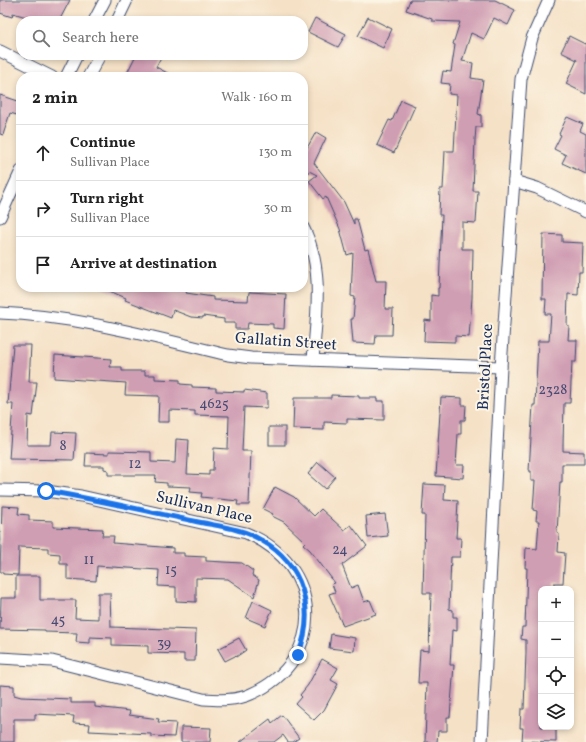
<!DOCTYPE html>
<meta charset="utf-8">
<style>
body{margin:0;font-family:Vollkorn,serif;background:#f2f2f2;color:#222}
.controls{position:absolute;right:12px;bottom:12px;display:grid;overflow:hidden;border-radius:8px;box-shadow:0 2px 6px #0003}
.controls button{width:36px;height:36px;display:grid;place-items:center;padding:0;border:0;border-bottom:1px solid #e0e0e0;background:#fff;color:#222;font:20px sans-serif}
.stop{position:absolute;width:12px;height:12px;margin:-9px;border:3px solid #1a73e8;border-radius:50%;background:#fff}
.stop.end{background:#1a73e8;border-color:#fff;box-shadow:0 1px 4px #0008}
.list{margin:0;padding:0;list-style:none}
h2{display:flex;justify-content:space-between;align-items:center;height:52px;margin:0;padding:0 16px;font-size:17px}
h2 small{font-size:13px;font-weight:400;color:#767676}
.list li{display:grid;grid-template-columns:26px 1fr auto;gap:12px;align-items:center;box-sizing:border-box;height:56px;padding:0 16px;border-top:1px solid #e0e0e0}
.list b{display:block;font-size:15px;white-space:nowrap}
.list p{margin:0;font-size:13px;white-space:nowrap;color:#767676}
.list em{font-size:13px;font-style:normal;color:#767676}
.icon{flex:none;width:22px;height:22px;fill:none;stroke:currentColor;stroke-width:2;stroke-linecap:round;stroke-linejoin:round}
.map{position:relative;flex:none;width:586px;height:742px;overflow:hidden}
.search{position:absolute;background:#fff;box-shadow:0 2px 6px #0003;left:16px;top:16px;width:292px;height:44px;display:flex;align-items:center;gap:10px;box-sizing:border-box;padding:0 14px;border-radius:16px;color:#767676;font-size:15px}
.panel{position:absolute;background:#fff;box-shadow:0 2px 6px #0003;left:16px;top:72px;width:292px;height:220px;border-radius:16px}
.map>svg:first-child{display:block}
.building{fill:#d09eb3}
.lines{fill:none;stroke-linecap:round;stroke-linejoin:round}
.minor-casing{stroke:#3c4a6e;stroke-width:13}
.minor{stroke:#fff;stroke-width:11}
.route{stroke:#1a73e8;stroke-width:5}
.labels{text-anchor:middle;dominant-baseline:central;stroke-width:4;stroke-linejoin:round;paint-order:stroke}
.number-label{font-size:14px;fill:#484b73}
.street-label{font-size:16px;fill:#1b2f5e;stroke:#fcf5e5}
</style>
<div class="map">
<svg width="586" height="742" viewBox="0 0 586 742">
<rect width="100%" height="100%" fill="#fcf5e5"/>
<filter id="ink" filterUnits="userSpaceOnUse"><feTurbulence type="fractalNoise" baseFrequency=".025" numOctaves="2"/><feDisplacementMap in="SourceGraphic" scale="8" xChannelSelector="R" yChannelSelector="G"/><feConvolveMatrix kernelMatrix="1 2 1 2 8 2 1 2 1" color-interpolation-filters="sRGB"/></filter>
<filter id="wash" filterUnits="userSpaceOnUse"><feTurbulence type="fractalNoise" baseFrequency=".012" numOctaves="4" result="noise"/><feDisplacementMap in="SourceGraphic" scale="16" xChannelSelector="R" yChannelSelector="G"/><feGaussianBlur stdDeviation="0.9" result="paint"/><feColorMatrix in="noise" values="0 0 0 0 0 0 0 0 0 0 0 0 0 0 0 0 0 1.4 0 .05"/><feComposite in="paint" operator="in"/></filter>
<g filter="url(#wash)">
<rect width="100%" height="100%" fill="#f5e1c6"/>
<g id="blocks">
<g class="building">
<polygon points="0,0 70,0 59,21 39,21 13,13 12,17 0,13"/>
<polygon points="410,0 495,0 515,10 508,25 494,18 484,39 471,33 462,61 473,63 471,78 483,80 478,114 481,115 481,127 476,127 475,140 473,191 478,191 476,223 462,222 462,249 473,249 472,298 469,337 455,336 455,342 424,341 425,320 431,321 431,295 438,296 438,288 439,288 442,215 439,215 440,189 443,189 445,151 454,151 457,95 449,94 450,84 441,83 443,71 451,72 455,45 453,44 460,22 432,21 432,19 406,10"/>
<polygon points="368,17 392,29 383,48 358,36"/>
<polygon points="315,18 346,34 338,47 308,32"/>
<polygon points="569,36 585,44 586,43 586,94 566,84 577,60 561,52"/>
<polygon points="136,55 162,55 156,67 175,77 125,77"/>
<polygon points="0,95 21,102 17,115 10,113 3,135 0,134"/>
<polygon points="401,100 415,106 394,153 377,145 389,120 392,121"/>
<polygon points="567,117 583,124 580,131 586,134 586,174 562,163 566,155 554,149 561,135 559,134"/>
<polygon points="316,132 326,138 314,163 344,202 354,224 354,219 357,219 365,250 368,249 376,281 386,281 385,309 393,309 392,335 376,335 375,344 353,343 351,319 353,319 355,297 351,296 353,253 347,255 340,229 326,197 323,199 309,181 317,175 309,171 303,182 303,145 307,148"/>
<polygon points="543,234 562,235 562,242 583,243 582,272 579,272 578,295 568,294 567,325 569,326 568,340 577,340 576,362 572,362 570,403 564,403 563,445 563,451 584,452 584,464 562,464 562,482 560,482 557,533 559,534 558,552 565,553 563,583 554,583 553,589 541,589 541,727 556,727 556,742 522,741 523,728 520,728 521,709 524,709 526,653 526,640 521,639 522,627 525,627 527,568 525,568 526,548 537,549 539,521 536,521 537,511 533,510 535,481 531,481 531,471 529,471 533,405 535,405 538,341 549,341 551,314 545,314 546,299 542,299"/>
<polygon points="100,287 188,287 186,293 213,297 213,300 248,301 249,292 286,294 284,329 273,328 273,324 248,323 247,329 235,329 235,323 224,323 224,319 203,316 203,318 191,317 173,310 171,318 125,300 126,298"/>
<polygon points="13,345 31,345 29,382 37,382 33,416 28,415 27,445 51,445 52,432 76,433 74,460 9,459 13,404 8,404"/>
<polygon points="55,355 111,359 110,367 122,367 122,371 145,371 145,375 155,375 155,379 180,380 180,384 192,385 192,387 216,388 216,391 244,392 244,390 267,393 267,408 244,407 242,451 251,451 249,505 237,505 238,501 201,497 202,493 190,492 191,487 167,486 167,483 155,482 156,475 108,475 108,470 104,469 104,466 85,466 86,453 109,454 109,451 151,452 151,462 175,463 176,439 189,440 187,474 209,475 209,470 213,470 214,448 228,449 229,416 195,415 195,411 169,410 169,422 158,422 159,396 125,395 126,383 54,378"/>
<polygon points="331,395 359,396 359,398 377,398 377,401 384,401 384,420 347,419 347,423 324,422 324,430 293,429 294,398 331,398"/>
<polygon points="441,397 462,398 462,405 466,405 465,420 461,420 461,434 458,434 456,465 464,465 463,478 436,476"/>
<rect x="269" y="427" width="16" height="18"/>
<polygon points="318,462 335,477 325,489 308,474"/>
<polygon points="424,484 445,485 444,500 458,501 456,538 461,538 460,557 451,557 449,609 453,610 453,617 457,617 457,631 452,630 450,665 454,665 450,717 447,717 447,731 438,731 437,742 425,742 427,683 418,683 420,650 429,651 431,593 423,593 425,515 422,515"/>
<polygon points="275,487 294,497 314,516 321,509 344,530 351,525 367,546 342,565 351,588 358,585 364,602 370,600 376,614 343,626 329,594 335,592 332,584 335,583 310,550 303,544 305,542 284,522 272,516 273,514 263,509"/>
<polygon points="2,506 19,507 18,514 29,515 29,520 53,521 53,527 103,529 102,536 114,536 113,543 173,548 173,553 184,553 184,556 206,557 206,561 242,563 253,571 252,575 259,580 254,597 228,579 196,578 196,602 176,601 176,587 158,586 159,570 97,566 96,581 67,579 67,564 60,564 60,554 48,553 48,548 19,547 18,575 3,574 3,572 0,572"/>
<polygon points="385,514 388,536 368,538 366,516"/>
<polygon points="16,576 40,576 40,600 76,600 75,618 98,619 98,593 110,593 111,627 196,630 195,661 184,661 184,654 148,653 148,646 112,645 112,638 90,637 90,643 76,642 77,633 45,632 45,630 0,629 1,598 16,598"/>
<polygon points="253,601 272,610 265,626 246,618"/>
<polygon points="331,634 355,638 354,651 329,648"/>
<polygon points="239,638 246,650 236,657 235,656 225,661 218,649"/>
<polygon points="322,659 338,668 331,680 338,684 324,710 314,720 296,704 302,697 300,695 308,685"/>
<polygon points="0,685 14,686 14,695 21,697 71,699 71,703 95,703 95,707 130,711 129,715 159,719 158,722 176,723 174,737 151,736 151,734 89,731 90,724 73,723 74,716 35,714 35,719 14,719 14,742 0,742"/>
<polygon points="282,715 299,738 293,742 288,742 283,735 274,742 240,742 270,719 272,723"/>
<polygon points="181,727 211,728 210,742 181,742"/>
</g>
</g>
</g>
<g filter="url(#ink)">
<use href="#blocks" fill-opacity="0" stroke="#3c4a6e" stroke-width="1"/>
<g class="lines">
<defs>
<g id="minor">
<polyline points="94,21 105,0"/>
<polyline points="117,21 127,0"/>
<polyline points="0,51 52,77"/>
<polyline points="66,77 77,55"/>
<polyline points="88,77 100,55"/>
<polyline points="514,181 537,188 586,212"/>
<polyline points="0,217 21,171"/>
<path d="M303,227C325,268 316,317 313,360"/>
<path d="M0,313C78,316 152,337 228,355L251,358L501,367"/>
<path d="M0,490L46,491L81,496L246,533C323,564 329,659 251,694C236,701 219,700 203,699L52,661L0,658"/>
<polyline points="482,742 501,367 521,79 532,38 549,0"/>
</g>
</defs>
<use href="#minor" class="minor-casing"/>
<use href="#minor" class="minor"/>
</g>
</g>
<g class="lines" filter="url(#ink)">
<path class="route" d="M46,491C96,499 145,511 194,521C216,526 242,528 261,540C304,564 316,611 298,655"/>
</g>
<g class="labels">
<g class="number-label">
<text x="553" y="390">2328</text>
<text x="214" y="404">4625</text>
<text x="63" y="446">8</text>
<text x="135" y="464">12</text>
<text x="340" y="550">24</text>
<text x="89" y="560">11</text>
<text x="171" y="570">15</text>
<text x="58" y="620">45</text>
<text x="164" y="643">39</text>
</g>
<g class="street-label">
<text transform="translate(286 342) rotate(4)">Gallatin Street</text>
<text transform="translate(486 367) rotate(-87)">Bristol Place</text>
<text transform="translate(204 508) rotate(13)">Sullivan Place</text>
</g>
</g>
</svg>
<div class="controls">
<button>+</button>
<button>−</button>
<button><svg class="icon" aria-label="locate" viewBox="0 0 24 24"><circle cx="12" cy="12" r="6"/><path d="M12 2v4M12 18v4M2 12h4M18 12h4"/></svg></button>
<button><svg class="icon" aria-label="layers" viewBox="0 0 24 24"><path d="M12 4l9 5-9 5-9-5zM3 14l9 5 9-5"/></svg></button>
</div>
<div class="stop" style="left:46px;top:491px"></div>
<div class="stop end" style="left:298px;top:655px"></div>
<div class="search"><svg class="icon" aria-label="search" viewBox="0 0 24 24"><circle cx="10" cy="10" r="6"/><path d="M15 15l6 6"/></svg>Search here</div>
<section class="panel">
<h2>2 min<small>Walk · 160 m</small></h2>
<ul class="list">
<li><svg class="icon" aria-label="ahead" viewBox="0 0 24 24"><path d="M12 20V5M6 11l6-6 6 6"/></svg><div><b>Continue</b><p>Sullivan Place</p></div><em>130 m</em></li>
<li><svg class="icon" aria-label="right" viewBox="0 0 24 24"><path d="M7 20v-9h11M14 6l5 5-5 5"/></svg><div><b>Turn right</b><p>Sullivan Place</p></div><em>30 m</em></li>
<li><svg class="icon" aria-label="arrive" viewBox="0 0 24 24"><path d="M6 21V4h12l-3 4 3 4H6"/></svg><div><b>Arrive at destination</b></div></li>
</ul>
</section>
</div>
